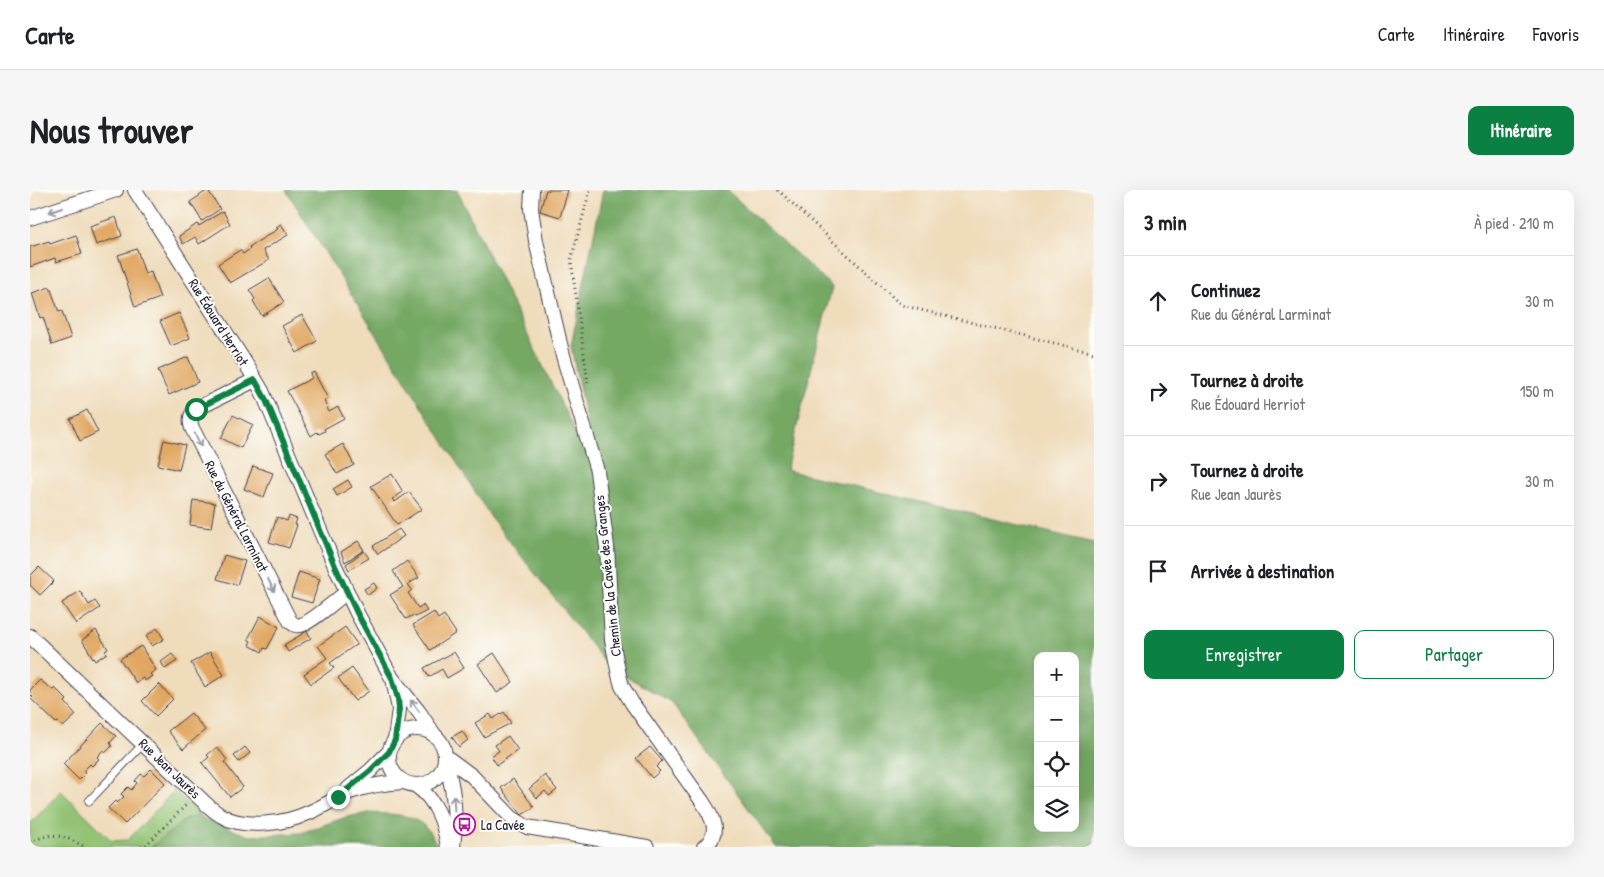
<!DOCTYPE html>
<html lang="fr">
<meta charset="utf-8">
<style>
body{margin:0;font-family:"Patrick Hand",sans-serif;background:#f6f6f6;color:#202124}
.controls{position:absolute;right:15px;bottom:15px;display:grid;overflow:hidden;border-radius:10px;box-shadow:0 5px 20px #0002}
.controls button{width:45px;height:45px;display:grid;place-items:center;padding:0;border:0;border-bottom:1px solid #e0e0e0;background:#fff;color:#202124;font:25px sans-serif}
.stop{position:absolute;width:15px;height:15px;margin:-11px;border:4px solid #0b8043;border-radius:50%;background:#fff}
.stop.end{background:#0b8043;border-color:#fff;box-shadow:0 1px 5px #0008}
.list{margin:0;padding:0;list-style:none}
h2{display:flex;justify-content:space-between;align-items:center;height:65px;margin:0;padding:0 20px;font-size:21px}
h2 small{font-size:16px;font-weight:400;color:#757577}
.list li{display:grid;grid-template-columns:32px 1fr auto;gap:15px;align-items:center;box-sizing:border-box;height:90px;padding:0 20px;border-top:1px solid #e0e0e0}
.list b{display:block;font-size:19px;white-space:nowrap}
.list p{margin:0;font-size:16px;white-space:nowrap;color:#757577}
.list em{font-size:16px;font-style:normal;color:#757577}
.actions{display:flex;gap:10px;padding:15px 20px}
.actions a{flex:1;padding:11px 0;border:1px solid #0b8043;border-radius:10px;text-align:center;font-size:18px;color:#0b8043}
.actions .main{background:#0b8043;color:#fff}
.icon{flex:none;width:28px;height:28px;fill:none;stroke:currentColor;stroke-width:2;stroke-linecap:round;stroke-linejoin:round}
.map{position:relative;flex:none;width:1064px;height:657px;overflow:hidden;border-radius:10px}
header{display:flex;align-items:center;gap:30px;box-sizing:border-box;height:70px;padding:0 25px;background:#fff;border-bottom:1px solid #e0e0e0}
header strong{font-size:24px}
nav{display:flex;gap:28px;margin-inline-start:auto;font-size:18px}
.intro{display:flex;align-items:center;justify-content:space-between;box-sizing:border-box;height:120px;padding:0 30px}
h1{margin:0;font-size:35px}
.button{padding:12px 22px;border-radius:10px;background:#0b8043;color:#fff;font-size:18px;font-weight:700}
main{display:flex;gap:30px;padding:0 30px}
aside{flex:1;background:#fff;border-radius:10px;box-shadow:0 5px 20px #0002}
.map>svg:first-child{display:block}
.green{fill:#92c272;stroke:#5a7256}
.forest{fill:#75a864;stroke:#4c6550;fill-rule:evenodd}
.building{fill:#e1a762}
.lines{fill:none;stroke-linecap:round;stroke-linejoin:round}
.lane-casing{stroke:#413e4e;stroke-width:9}
.street-casing{stroke:#413e4e;stroke-width:16}
.path{stroke:#413e4e;stroke-width:3;stroke-dasharray:1 4;stroke-linecap:butt}
.lane{stroke:#fff;stroke-width:7}
.street{stroke:#fff;stroke-width:14}
.oneway{stroke:#9c9ca7}
.route{stroke:#0b8043;stroke-width:6}
.labels{text-anchor:middle;dominant-baseline:central;stroke-width:4;stroke-linejoin:round;paint-order:stroke}
.street-label{font-size:14px;fill:#22223b;stroke:#fdfcf7}
.poi-label{font-size:14px;fill:#22223b;stroke:#fdfcf7;text-anchor:start}
</style>
<header>
<strong>Carte</strong>
<nav><a>Carte</a><a>Itinéraire</a><a>Favoris</a></nav>
</header>
<div class="intro"><h1>Nous trouver</h1><a class="button">Itinéraire</a></div>
<main>
<div class="map">
<svg width="1064" height="657" viewBox="0 0 1064 657">
<rect width="100%" height="100%" fill="#fdfcf7"/>
<filter id="ink" filterUnits="userSpaceOnUse"><feTurbulence type="fractalNoise" baseFrequency=".02" numOctaves="2"/><feDisplacementMap in="SourceGraphic" scale="10" xChannelSelector="R" yChannelSelector="G"/><feConvolveMatrix kernelMatrix="1 2 1 2 8 2 1 2 1" color-interpolation-filters="sRGB"/></filter>
<filter id="wash" filterUnits="userSpaceOnUse"><feTurbulence type="fractalNoise" baseFrequency=".0096" numOctaves="4" result="noise"/><feDisplacementMap in="SourceGraphic" scale="20" xChannelSelector="R" yChannelSelector="G"/><feGaussianBlur stdDeviation="1.12" result="paint"/><feColorMatrix in="noise" values="0 0 0 0 0 0 0 0 0 0 0 0 0 0 0 0 0 1.4 0 .05"/><feComposite in="paint" operator="in"/></filter>
<g filter="url(#wash)">
<rect width="100%" height="100%" fill="#efdcbb"/>
<polygon class="green" points="31,601 82,651 98,650 144,601 174,629 167,626 146,638 121,657 0,657 0,634"/>
<g class="forest">
<path d="M256,0H427L568,289L541,156L573,0H697L802,97L756,280L1064,353V657H746L642,513L577,475L462,329ZM1008,466H1045V638H1008Z"/>
<path d="M339,623C371,625 394,622 407,657H121L156,629L167,626L219,646L271,643L316,627Z"/>
</g>
<g id="blocks">
<g class="building">
<polygon points="178,0 190,19 172,31 160,12"/>
<polygon points="516,0 538,0 530,27 510,21"/>
<polygon points="193,21 200,34 169,54 165,47 153,54 149,46 167,34 169,36"/>
<polygon points="86,27 92,46 66,55 60,36"/>
<polygon points="251,34 258,45 233,60 239,70 200,93 188,74 210,60 213,64 220,59 219,57 248,39 246,37"/>
<polygon points="46,45 52,64 26,72 25,68 0,77 0,57 19,51 20,54"/>
<polygon points="107,59 115,84 121,82 130,108 105,117 88,65"/>
<polygon points="239,88 254,112 232,126 223,111 225,109 219,100"/>
<polygon points="20,97 29,122 32,121 41,148 22,155 13,127 10,128 2,103"/>
<polygon points="149,123 160,148 141,156 130,131"/>
<polygon points="272,125 287,151 267,163 252,136"/>
<polygon points="158,167 168,192 139,205 128,180"/>
<polygon points="284,182 298,209 294,211 299,222 308,217 314,228 294,239 295,241 289,244 287,242 281,246 257,201 282,188 280,184"/>
<polygon points="57,220 68,242 50,251 40,229"/>
<polygon points="203,225 223,235 211,258 191,248"/>
<polygon points="134,250 155,255 149,280 128,275"/>
<polygon points="313,254 324,275 307,284 295,264"/>
<polygon points="223,276 243,283 234,307 214,299"/>
<polygon points="362,284 373,302 362,309 365,312 379,302 392,319 367,335 341,296"/>
<polygon points="318,290 322,297 307,306 303,299"/>
<polygon points="163,310 185,313 181,338 160,335"/>
<polygon points="259,326 267,329 265,334 267,335 259,358 239,352 247,327 257,331"/>
<polygon points="369,339 374,346 348,364 343,356"/>
<polygon points="328,351 334,360 315,372 311,362"/>
<polygon points="334,361 339,368 319,380 316,374"/>
<polygon points="194,365 215,371 207,395 187,389"/>
<polygon points="377,371 389,388 378,394 382,400 378,403 388,418 393,415 397,421 385,427 384,425 376,429 360,405 373,397 363,381"/>
<polygon points="9,377 24,391 10,405 0,395 0,386"/>
<polygon points="269,382 290,389 282,413 261,407"/>
<polygon points="344,393 347,398 338,405 334,399"/>
<polygon points="50,401 59,415 65,411 70,418 46,434 32,413"/>
<polygon points="404,422 408,429 414,425 426,443 400,460 383,435"/>
<polygon points="230,426 249,437 237,459 234,458 232,462 219,455 221,451 218,449"/>
<polygon points="315,437 327,454 300,473 304,478 281,494 274,484 297,468 288,456"/>
<polygon points="127,438 134,449 122,456 116,446"/>
<polygon points="66,440 78,459 75,461 77,463 65,471 52,450"/>
<polygon points="277,441 281,448 258,462 254,455"/>
<polygon points="111,456 126,480 120,484 122,486 115,491 113,488 106,493 90,469"/>
<polygon points="180,462 194,485 175,497 161,473"/>
<polygon points="424,462 434,478 417,488 412,479 399,487 394,478"/>
<polygon points="464,463 483,492 467,503 448,474"/>
<polygon points="142,464 147,471 135,479 131,472"/>
<polygon points="322,478 339,501 325,511 308,488"/>
<polygon points="10,490 23,500 25,498 37,510 35,512 46,525 33,537 28,532 26,533 1,509 3,507 0,504 0,500"/>
<polygon points="129,494 143,509 126,526 112,511"/>
<polygon points="474,522 481,533 454,547 445,533 460,524 463,529"/>
<polygon points="161,523 175,540 153,559 138,541"/>
<polygon points="72,533 86,546 80,553 82,556 75,563 73,560 67,567 69,569 62,576 60,574 53,581 56,583 49,590 33,574"/>
<polygon points="432,541 438,550 429,557 422,547"/>
<polygon points="478,546 488,560 467,575 461,566 469,561 465,555"/>
<polygon points="187,557 197,570 194,572 213,597 200,607 172,573 179,567 177,565"/>
<polygon points="215,557 220,563 209,572 204,566"/>
<polygon points="620,557 632,571 626,577 630,581 622,588 606,568"/>
<polygon points="121,579 135,593 95,634 78,618 85,611 87,613 94,607 91,604 98,597 101,600 107,593 105,591 111,584 114,586"/>
<polygon points="515,585 527,600 519,606 515,601 507,608 499,599"/>
<polygon points="483,589 504,617 492,625 471,598"/>
</g>
</g>
</g>
<g filter="url(#ink)">
<use href="#blocks" fill-opacity="0" stroke="#413e4e" stroke-width="1"/>
<g class="lines">
<defs>
<polyline id="lane" points="59,611 114,553"/>
<g id="street">
<polyline points="105,0 219,179 232,201 305,376 327,423 362,488 389,522 405,546"/>
<path d="M502,0L501,19L506,51L532,162L567,281L577,357L582,450L589,485L592,496L602,513L672,611C682,626 692,644 674,657"/>
<polyline points="0,28 86,0"/>
<path d="M225,190L166,219C160,225 159,230 162,238L260,431C264,435 266,436 271,435C282,432 306,410 317,402"/>
<path d="M0,446L176,614C181,618 186,623 192,626C214,639 255,634 278,623C293,617 305,608 320,602C337,596 354,593 373,592"/>
<polyline points="364,494 369,519 365,550"/>
<circle cx="387" cy="567" r="28"/>
<polyline points="415,566 442,586 482,628 497,637 617,657"/>
<path d="M415,569C424,598 427,627 423,657"/>
<path d="M385,595C406,609 414,632 418,657"/>
<polyline points="318,599 340,581 359,562"/>
</g>
</defs>
<use href="#lane" class="lane-casing"/>
<use href="#street" class="street-casing"/>
<g class="path">
<polyline points="748,0 871,115 1064,163"/>
<polyline points="558,193 541,70 560,0"/>
<path d="M0,652C25,641 32,645 55,657"/>
<polyline points="111,657 116,655 156,615"/>
</g>
<use href="#lane" class="lane"/>
<use href="#street" class="street"/>
</g>
<defs><path id="oneway-shaft" d="M-6 0H5M1.5-3L5.5 0L1.5 3" fill="none" stroke-width="1.6" stroke-linecap="round" stroke-linejoin="round" transform="scale(1.25)"/></defs>
<g class="oneway">
<use href="#oneway-shaft" transform="translate(26 20) rotate(162)"/>
<use href="#oneway-shaft" transform="translate(168 250) rotate(63)"/>
<use href="#oneway-shaft" transform="translate(241 395) rotate(63)"/>
<use href="#oneway-shaft" transform="translate(385 516) rotate(-127)"/>
<use href="#oneway-shaft" transform="translate(424 613) rotate(-93)"/>
</g>
</g>
<g class="lines" filter="url(#ink)">
<polyline class="route" points="166,219 225,190 236,210 305,376 327,423 362,488 368,509 369,519 365,550 359,562 340,581 308,607"/>
</g>
<defs>
<symbol id="bus-ring" viewBox="-11 -11 22 22"><circle r="9.5" fill="#fdfcf7" stroke="#b5179e" stroke-width="1.5"/><path d="M-5-6H5V4H4V6H2V4H-2V6H-4V4H-5ZM-3.5-4V0h7V-4ZM-3.5 1.2v1.5H-2V1.2ZM2 1.2v1.5H3.5V1.2Z" fill="#b5179e"/></symbol>
</defs>
<g fill-rule="evenodd">
<use href="#bus-ring" x="422" y="622" width="25" height="25"/>
</g>
<g class="labels">
<g class="street-label">
<text transform="translate(189 132) rotate(58)">Rue Édouard Herriot</text>
<text transform="translate(207 326) rotate(63)">Rue du Général Larminat</text>
<text transform="translate(577 386) rotate(-96)">Chemin de la Cavée des Granges</text>
<text transform="translate(140 578) rotate(44)">Rue Jean Jaurès</text>
</g>
<g class="poi-label">
<text x="451" y="634">La Cavée</text>
</g>
</g>
</svg>
<div class="controls">
<button>+</button>
<button>−</button>
<button><svg class="icon" aria-label="locate" viewBox="0 0 24 24"><circle cx="12" cy="12" r="6"/><path d="M12 2v4M12 18v4M2 12h4M18 12h4"/></svg></button>
<button><svg class="icon" aria-label="layers" viewBox="0 0 24 24"><path d="M12 4l9 5-9 5-9-5zM3 14l9 5 9-5"/></svg></button>
</div>
<div class="stop" style="left:166px;top:219px"></div>
<div class="stop end" style="left:308px;top:607px"></div>
</div>
<aside>
<h2>3 min<small>À pied · 210 m</small></h2>
<ul class="list">
<li><svg class="icon" aria-label="ahead" viewBox="0 0 24 24"><path d="M12 20V5M6 11l6-6 6 6"/></svg><div><b>Continuez</b><p>Rue du Général Larminat</p></div><em>30 m</em></li>
<li><svg class="icon" aria-label="right" viewBox="0 0 24 24"><path d="M7 20v-9h11M14 6l5 5-5 5"/></svg><div><b>Tournez à droite</b><p>Rue Édouard Herriot</p></div><em>150 m</em></li>
<li><svg class="icon" aria-label="right" viewBox="0 0 24 24"><path d="M7 20v-9h11M14 6l5 5-5 5"/></svg><div><b>Tournez à droite</b><p>Rue Jean Jaurès</p></div><em>30 m</em></li>
<li><svg class="icon" aria-label="arrive" viewBox="0 0 24 24"><path d="M6 21V4h12l-3 4 3 4H6"/></svg><div><b>Arrivée à destination</b></div></li>
</ul>
<div class="actions"><a class="main">Enregistrer</a><a>Partager</a></div>
</aside>
</main>
